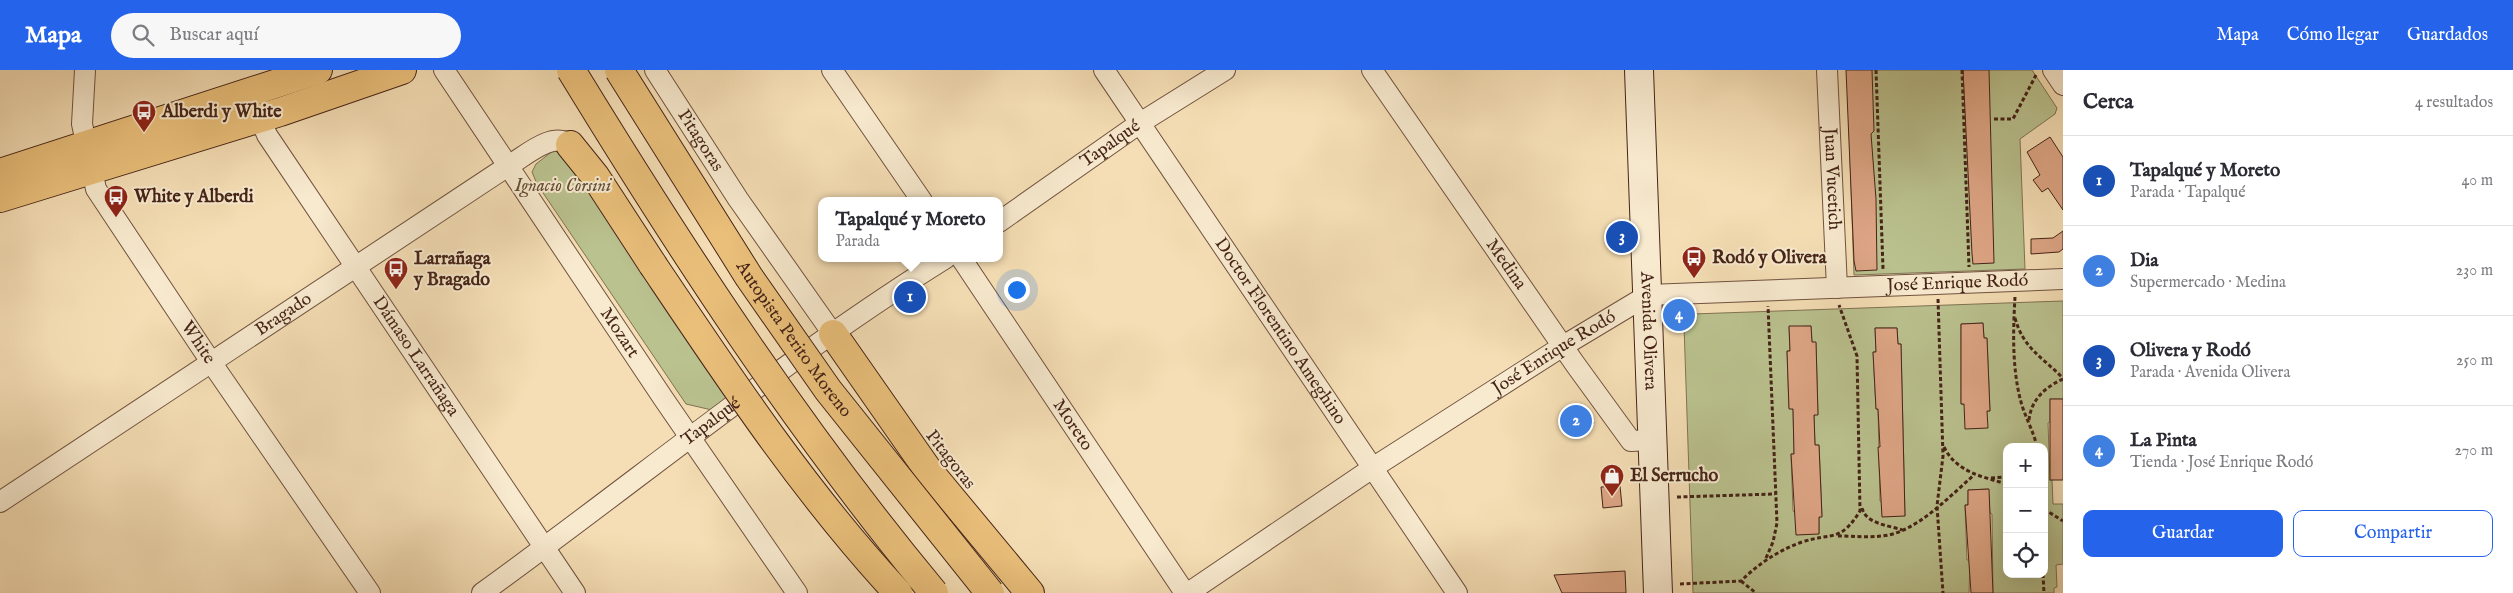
<!DOCTYPE html>
<html lang="es">
<meta charset="utf-8">
<style>
body{margin:0;font-family:"IM FELL English",serif;background:#f7f7f7;color:#2b2b33}
.controls{position:absolute;right:15px;bottom:15px;display:grid;overflow:hidden;border-radius:10px;box-shadow:0 5px 20px #0002}
.controls button{width:45px;height:45px;display:grid;place-items:center;padding:0;border:0;border-bottom:1px solid #e1e1e2;background:#fff;color:#2b2b33;font:25px sans-serif}
.you{position:absolute;left:1016px;top:219px;width:18px;height:18px;margin:-12px;border:4px solid #fff;border-radius:50%;background:#1a73e8;box-shadow:0 0 0 8px #1a73e833}
.badge{display:grid;place-items:center;width:32px;height:32px;border-radius:50%;background:#2563eb;color:#fff;font-size:16px;font-weight:700}
.pin{position:absolute;translate:-50% -50%;border:2px solid #fff;box-shadow:0 1px 5px #0006}
.popup{position:absolute;left:818px;top:127px;width:185px;height:65px;box-sizing:border-box;display:grid;place-content:center;border-radius:10px;background:#fff;filter:drop-shadow(0 1px 4px #0005);font-size:16px;white-space:nowrap;color:#7c7c81}
.popup b{font-size:19px;color:#2b2b33}
.popup::after{content:'';position:absolute;left:50%;top:100%;margin-left:-10px;border:10px solid transparent;border-top-color:#fff}
.list{margin:0;padding:0;list-style:none}
h2{display:flex;justify-content:space-between;align-items:center;height:65px;margin:0;padding:0 20px;font-size:21px}
h2 small{font-size:16px;font-weight:400;color:#7c7c81}
.list li{display:grid;grid-template-columns:32px 1fr auto;gap:15px;align-items:center;box-sizing:border-box;height:90px;padding:0 20px;border-top:1px solid #e1e1e2}
.list b{display:block;font-size:19px;white-space:nowrap}
.list p{margin:0;font-size:16px;white-space:nowrap;color:#7c7c81}
.list em{font-size:16px;font-style:normal;color:#7c7c81}
.actions{display:flex;gap:10px;padding:15px 20px}
.actions a{flex:1;padding:11px 0;border:1px solid #2563eb;border-radius:10px;text-align:center;font-size:18px;color:#2563eb}
.actions .main{background:#2563eb;color:#fff}
.icon{flex:none;width:28px;height:28px;fill:none;stroke:currentColor;stroke-width:2;stroke-linecap:round;stroke-linejoin:round}
.map{position:relative;flex:none;width:2063px;height:523px;overflow:hidden}
header{display:flex;align-items:center;gap:30px;box-sizing:border-box;height:70px;padding:0 25px;background:#2563eb;color:#fff}
header strong{font-size:24px}
nav{display:flex;gap:28px;margin-inline-start:auto;font-size:18px}
.search{width:350px;height:45px;background:#f7f7f7;display:flex;align-items:center;gap:12px;box-sizing:border-box;padding:0 18px;border-radius:28px;color:#7c7c81;font-size:19px}
main{display:flex}
aside{flex:1;background:#fff}
.map>svg:first-child{display:block}
.green{fill:#bac28f;stroke:#807354;fill-rule:evenodd}
.building{fill:#dea686;stroke:#452418}
.lines{fill:none;stroke-linecap:round;stroke-linejoin:round}
.street-casing{stroke:#71523f;stroke-width:22}
.secondary-casing{stroke:#452418;stroke-width:30}
.primary-casing{stroke:#452418;stroke-width:30}
.highway-casing{stroke:#452418;stroke-width:30}
.path{stroke:#452418;stroke-width:3;stroke-dasharray:4 2.5;stroke-linecap:butt}
.street{stroke:#f8eacf;stroke-width:20}
.secondary{stroke:#f8eacf;stroke-width:28}
.primary{stroke:#eabf7a;stroke-width:28}
.highway{stroke:#eabf7a;stroke-width:28}
.highway-bridge-casing{stroke:#452418;stroke-width:30;stroke-linecap:butt}
.highway-bridge{stroke:#eabf7a;stroke-width:28}
.labels{text-anchor:middle;dominant-baseline:central;stroke-width:4;stroke-linejoin:round;paint-order:stroke}
.poi-label{font-size:18px;font-weight:bold;fill:#452418;stroke:#f8eacf;text-anchor:start}
.street-label{font-size:18px;fill:#452418;stroke:#f8eacf}
.park-label{font-size:18px;font-style:italic;fill:#624c36;stroke:#f8eacf}
</style>
<header>
<strong>Mapa</strong>
<div class="search"><svg class="icon" aria-label="search" viewBox="0 0 24 24"><circle cx="10" cy="10" r="6"/><path d="M15 15l6 6"/></svg>Buscar aquí</div>
<nav><a>Mapa</a><a>Cómo llegar</a><a>Guardados</a></nav>
</header>
<main>
<div class="map">
<svg width="2063" height="523" viewBox="0 0 2063 523">
<rect width="100%" height="100%" fill="#f5deb5"/>
<filter id="stains"><feTurbulence type="fractalNoise" baseFrequency=".004" numOctaves="4"/><feColorMatrix values="0 0 0 0 .2 0 0 0 0 .09 0 0 0 0 .02 0 0 0 .5 -.17"/></filter>
<radialGradient id="worn" r=".72"><stop offset=".6" stop-color="#630" stop-opacity="0"/><stop offset="1" stop-color="#630" stop-opacity=".3"/></radialGradient>
<g class="green">
<polygon points="1847,0 2032,0 2057,38 2055,44 2020,69 2025,199 1854,205"/>
<polygon points="554,80 571,89 730,326 712,340 686,334 537,114 532,102 536,94"/>
<path d="M2063,231V329H2050V352L2048,353L2050,410H2052L2053,434H2063V494L2056,495L2057,517L2054,518V523H1993L1992,444L1990,443L1988,419L1968,420V435H1965L1967,490H1970L1969,523H1693L1684,255L1693,244ZM1983,253L1984,268H1987L1990,341H1987L1961,334V254ZM1811,256L1812,272L1816,273L1818,344L1814,345L1815,375H1819L1822,446L1819,447V464L1793,441L1791,384H1794L1793,339L1789,338L1787,281H1790L1789,257ZM1875,258H1897L1898,274H1901L1905,446L1880,431L1878,339H1876L1873,282H1876ZM2007,377H2044V504H2007Z"/>
</g>
<g class="building">
<polygon points="1846,0 1872,0 1874,61 1871,64 1876,129 1877,200 1856,201 1854,191"/>
<polygon points="1963,0 1989,0 1994,193 1973,194 1972,184"/>
<polygon points="2050,67 2063,87 2063,140 2048,118 2042,122 2033,110 2040,105 2027,82"/>
<polygon points="2063,161 2063,179 2059,182 2031,184 2031,169 2053,168"/>
<polygon points="1983,253 1984,268 1987,268 1990,341 1987,341 1988,358 1965,359 1964,334 1961,334 1961,254"/>
<polygon points="1789,256 1811,256 1812,272 1816,272 1818,345 1814,345 1815,375 1819,375 1822,447 1819,447 1819,464 1796,465 1791,384 1794,384 1793,339 1789,339 1787,281 1790,281"/>
<polygon points="1875,258 1897,258 1898,274 1901,274 1905,446 1882,447 1878,377 1880,377 1878,339 1876,339 1873,282 1876,282"/>
<rect x="2050" y="329" width="13" height="81"/>
<polygon points="1581,334 1594,353 1571,367 1559,349"/>
<polygon points="1620,416 1622,436 1603,438 1601,417"/>
<polygon points="1989,419 1993,523 1971,523 1965,435 1968,435 1968,420"/>
<polygon points="1625,501 1626,523 1562,523 1554,505"/>
</g>
<g class="lines">
<defs>
<g id="street">
<path id="s1" d="M85,0L82,54L96,119L211,292L370,523"/>
<path id="s2" d="M444,0L663,328L797,523"/>
<path id="s3" d="M655,0L738,129L833,264"/>
<polyline points="832,0 922,131"/>
<path id="s4" d="M1104,0L1457,523"/>
<path id="s5" d="M1372,0L1575,294L1631,371L1651,370"/>
<path id="s6" d="M1827,0L1837,218"/>
<polyline points="2053,0 2063,15"/>
<path id="s7" d="M260,48L267,65L575,523"/>
<path id="s8" d="M999,152L1140,53L1225,0"/>
<path id="s9" d="M961,188L1185,523"/>
<path id="s10" d="M0,432L508,96C524,87 553,60 570,75"/>
<path id="s11" d="M482,523C636,412 784,289 946,188"/>
<path id="s12" d="M1188,523L1374,397L1563,276L1648,225L2063,209"/>
</g>
<g id="secondary">
<path id="s13" d="M1639,0L1658,523"/>
</g>
<g id="primary">
<polyline points="0,103 318,0"/>
<polyline points="0,128 280,42 402,0"/>
</g>
<g id="highway">
<polyline points="570,75 595,106 653,195"/>
<polyline points="833,264 928,400 1030,523"/>
</g>
</defs>
<use href="#street" class="street-casing"/>
<use href="#secondary" class="secondary-casing"/>
<use href="#primary" class="primary-casing"/>
<use href="#highway" class="highway-casing"/>
<g class="path">
<polyline points="1876,0 1883,199"/>
<polyline points="1962,0 1969,197"/>
<polyline points="1994,49 2013,49 2036,5"/>
<path d="M2015,227C2013,261 2012,299 2021,332C2025,347 2034,362 2037,377"/>
<polyline points="1938,229 1943,386 1937,436 1943,523"/>
<path d="M2015,248C2023,278 2042,287 2063,308"/>
<path d="M2029,350C2031,330 2045,317 2063,309"/>
<path d="M1944,377C1956,402 1983,407 2007,414"/>
<polyline points="943,381 953,394"/>
<polyline points="1991,408 2007,407"/>
<polyline points="1677,427 1775,424"/>
<path d="M1862,438C1866,454 1888,455 1902,460"/>
<polyline points="2044,439 2063,451"/>
<path d="M1838,466C1856,466 1878,469 1896,463C1925,453 1951,425 1974,405"/>
<polyline points="1766,488 1773,472 1777,453 1768,236"/>
<polyline points="2043,504 2044,523"/>
<polyline points="1741,511 1756,523"/>
<path d="M1680,514L1741,511C1758,494 1779,480 1802,472C1833,462 1840,473 1860,441L1857,286L1839,235"/>
</g>
<use href="#street" class="street"/>
<use href="#secondary" class="secondary"/>
<use href="#primary" class="primary"/>
<use href="#highway" class="highway"/>
<defs>
<g id="highway-bridge">
<path d="M571,0C681,180 799,361 934,523"/>
<path id="s14" d="M619,0L749,207L828,320L990,523"/>
<path d="M653,195C729,308 805,423 898,523"/>
</g>
</defs>
<use href="#highway-bridge" class="highway-bridge-casing"/>
<use href="#highway-bridge" class="highway-bridge"/>
</g>
<defs>
<symbol id="bus-pin" viewBox="-11 -11 22 30"><path d="M0 17L-7.5 6A9.5 9.5 0 1 1 7.5 6Z" fill="#8f2418" stroke="#f8eacf"/><path d="M-5-6H5V4H4V6H2V4H-2V6H-4V4H-5ZM-3.5-4V0h7V-4ZM-3.5 1.2v1.5H-2V1.2ZM2 1.2v1.5H3.5V1.2Z" fill="#fff"/></symbol>
<symbol id="shop-pin" viewBox="-11 -11 22 30"><path d="M0 17L-7.5 6A9.5 9.5 0 1 1 7.5 6Z" fill="#8f2418" stroke="#f8eacf"/><path d="M-5-2.5h2.3a2.7 3.5 0 0 1 5.4 0H5L5.5 6h-11ZM-1.5-2.5h3a1.5 2.3 0 0 0-3 0Z" fill="#fff"/></symbol>
</defs>
<g fill-rule="evenodd">
<use href="#bus-pin" x="130" y="28" width="28" height="38"/>
<use href="#bus-pin" x="102" y="113" width="28" height="38"/>
<use href="#bus-pin" x="1680" y="174" width="28" height="38"/>
<use href="#bus-pin" x="382" y="185" width="28" height="38"/>
<use href="#shop-pin" x="1598" y="392" width="28" height="38"/>
</g>
<g class="labels">
<g class="poi-label">
<text x="162" y="42">Alberdi y White</text>
<text x="134" y="127">White y Alberdi</text>
<text x="1712" y="188">Rodó y Olivera</text>
<text x="414" y="189">Larrañaga<tspan x="414" dy="21">y Bragado</tspan></text>
<text x="1630" y="406">El Serrucho</text>
</g>
<g class="street-label">
<text stroke="none"><textPath href="#s3" startOffset="84">Pitagoras</textPath></text>
<text stroke="none"><textPath href="#s8" startOffset="136">Tapalqué</textPath></text>
<text stroke="none"><textPath href="#s6" startOffset="109">Juan Vucetich</textPath></text>
<text stroke="none"><textPath href="#s5" startOffset="236">Medina</textPath></text>
<text stroke="none"><textPath href="#s12" startOffset="858">José Enrique Rodó</textPath></text>
<text stroke="none"><textPath href="#s10" startOffset="340">Bragado</textPath></text>
<text stroke="none"><textPath href="#s4" startOffset="315">Doctor Florentino Ameghino</textPath></text>
<text stroke="none"><textPath href="#s13" startOffset="261">Avenida Olivera</textPath></text>
<text stroke="none"><textPath href="#s2" startOffset="316">Mozart</textPath></text>
<text stroke="none"><textPath href="#s14" startOffset="321">Autopista Perito Moreno</textPath></text>
<text stroke="none"><textPath href="#s1" startOffset="305">White</textPath></text>
<text stroke="none"><textPath href="#s12" startOffset="438">José Enrique Rodó</textPath></text>
<text stroke="none"><textPath href="#s7" startOffset="285">Dámaso Larrañaga</textPath></text>
<text stroke="none"><textPath href="#s11" startOffset="286">Tapalqué</textPath></text>
<text stroke="none"><textPath href="#s9" startOffset="201">Moreto</textPath></text>
<text transform="translate(950 390) rotate(52)">Pitagoras</text>
</g>
<g class="park-label">
<text x="563" y="116">Ignacio Corsini</text>
</g>
</g>
<rect width="100%" height="100%" filter="url(#stains)"/>
<rect width="100%" height="100%" fill="url(#worn)"/>
</svg>
<div class="controls">
<button>+</button>
<button>−</button>
<button><svg class="icon" aria-label="locate" viewBox="0 0 24 24"><circle cx="12" cy="12" r="6"/><path d="M12 2v4M12 18v4M2 12h4M18 12h4"/></svg></button>
</div>
<div class="you"></div>
<div class="pin badge" style="left:910px;top:227px;background:#1a4fb4">1</div>
<div class="popup"><b>Tapalqué y Moreto</b>Parada</div>
<div class="pin badge" style="left:1576px;top:351px;background:#3f7fe0">2</div>
<div class="pin badge" style="left:1622px;top:167px;background:#1a4fb4">3</div>
<div class="pin badge" style="left:1679px;top:245px;background:#3f7fe0">4</div>
</div>
<aside>
<h2>Cerca<small>4 resultados</small></h2>
<ul class="list">
<li><span class="badge" style="background:#1a4fb4">1</span><div><b>Tapalqué y Moreto</b><p>Parada · Tapalqué</p></div><em>40 m</em></li>
<li><span class="badge" style="background:#3f7fe0">2</span><div><b>Dia</b><p>Supermercado · Medina</p></div><em>230 m</em></li>
<li><span class="badge" style="background:#1a4fb4">3</span><div><b>Olivera y Rodó</b><p>Parada · Avenida Olivera</p></div><em>250 m</em></li>
<li><span class="badge" style="background:#3f7fe0">4</span><div><b>La Pinta</b><p>Tienda · José Enrique Rodó</p></div><em>270 m</em></li>
</ul>
<div class="actions"><a class="main">Guardar</a><a>Compartir</a></div>
</aside>
</main>
